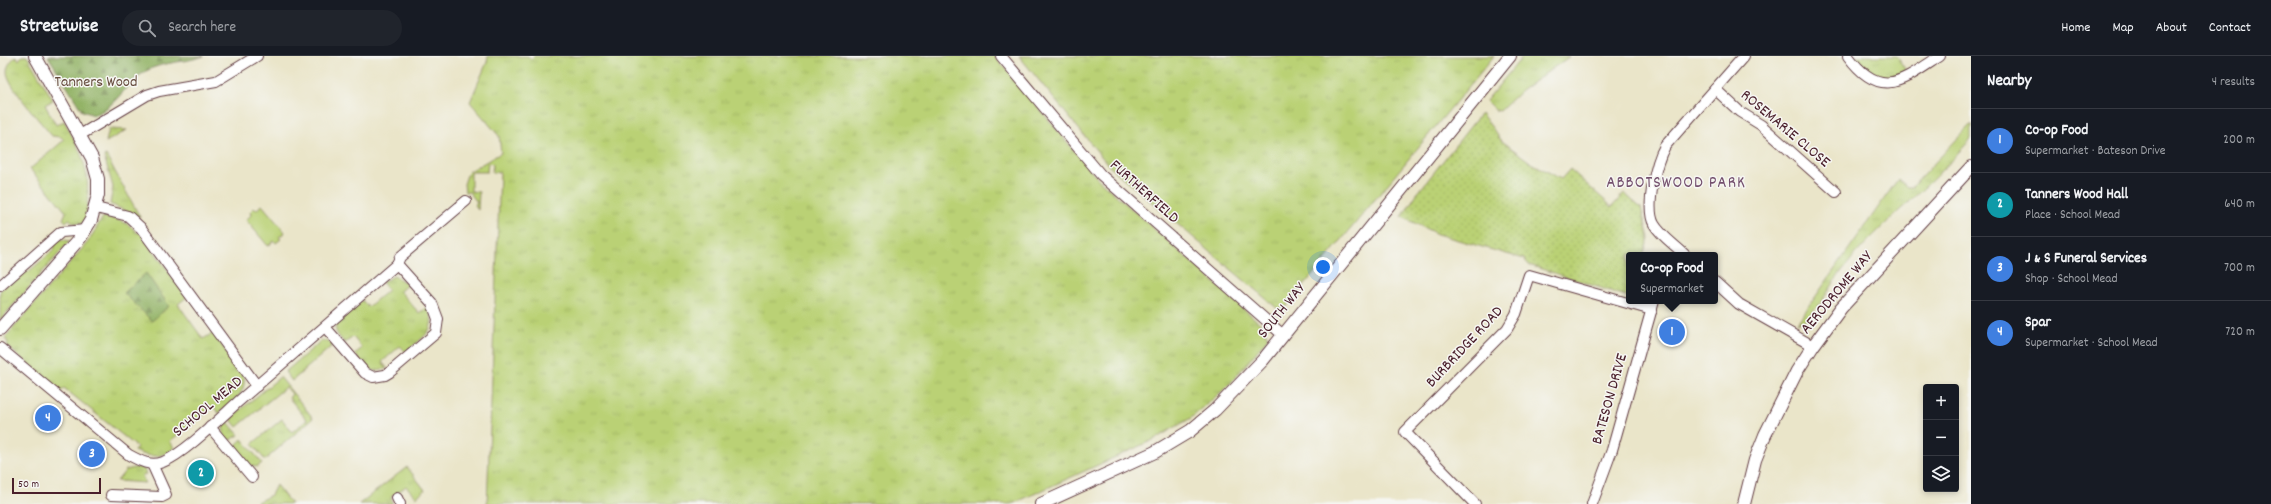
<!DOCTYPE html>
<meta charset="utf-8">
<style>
body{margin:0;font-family:Dekko,sans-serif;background:#20242c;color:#f1f3f6}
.controls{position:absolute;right:12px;bottom:12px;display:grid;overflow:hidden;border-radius:4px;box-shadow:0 2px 6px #0003}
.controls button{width:36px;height:36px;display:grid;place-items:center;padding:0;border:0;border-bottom:1px solid #363941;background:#171b24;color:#f1f3f6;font:20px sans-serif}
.scale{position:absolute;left:12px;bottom:10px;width:89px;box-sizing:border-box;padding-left:4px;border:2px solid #4a1f2b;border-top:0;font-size:11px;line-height:14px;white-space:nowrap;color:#4a1f2b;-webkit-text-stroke:3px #f6f6f2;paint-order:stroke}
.you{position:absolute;left:1323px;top:211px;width:14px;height:14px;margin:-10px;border:3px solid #fff;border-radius:50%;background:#1a73e8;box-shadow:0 0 0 6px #1a73e833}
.badge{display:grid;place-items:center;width:26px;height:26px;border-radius:50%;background:#1f6fb2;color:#fff;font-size:13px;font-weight:700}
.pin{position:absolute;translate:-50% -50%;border:2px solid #fff;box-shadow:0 1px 4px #0006}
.popup{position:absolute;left:1626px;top:196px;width:92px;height:52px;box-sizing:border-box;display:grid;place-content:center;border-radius:4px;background:#171b24;filter:drop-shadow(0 1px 3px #0005);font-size:13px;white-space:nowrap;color:#9ea1a6}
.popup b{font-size:15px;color:#f1f3f6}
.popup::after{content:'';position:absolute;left:50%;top:100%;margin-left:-8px;border:8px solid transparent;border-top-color:#171b24}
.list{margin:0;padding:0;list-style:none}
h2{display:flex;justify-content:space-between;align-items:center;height:52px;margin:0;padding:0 16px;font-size:17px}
h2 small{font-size:13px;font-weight:400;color:#9ea1a6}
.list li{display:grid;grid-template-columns:26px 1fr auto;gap:12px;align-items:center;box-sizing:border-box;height:64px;padding:0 16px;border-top:1px solid #363941}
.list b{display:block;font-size:15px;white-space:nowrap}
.list p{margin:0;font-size:13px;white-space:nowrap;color:#9ea1a6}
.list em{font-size:13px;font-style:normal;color:#9ea1a6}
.icon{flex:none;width:22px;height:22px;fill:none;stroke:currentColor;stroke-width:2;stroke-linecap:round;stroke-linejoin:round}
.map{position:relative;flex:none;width:1971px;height:448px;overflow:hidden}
header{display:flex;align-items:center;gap:24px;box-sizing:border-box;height:56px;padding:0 20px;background:#171b24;border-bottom:1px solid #363941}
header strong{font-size:19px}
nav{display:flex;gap:22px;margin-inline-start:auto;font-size:14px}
.search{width:280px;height:36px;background:#20242c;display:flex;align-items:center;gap:10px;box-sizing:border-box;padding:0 14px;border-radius:22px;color:#9ea1a6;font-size:15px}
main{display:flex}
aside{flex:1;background:#171b24}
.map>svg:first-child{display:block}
.grass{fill:url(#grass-tufts);stroke:#827850}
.forest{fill:url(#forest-firs);stroke:#6e6948}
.park{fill:url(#park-dots);stroke:#827850}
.pitch{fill:#bad175;stroke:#827850}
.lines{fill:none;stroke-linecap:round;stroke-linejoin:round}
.minor-casing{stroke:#623d43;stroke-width:12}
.tertiary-casing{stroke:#623d43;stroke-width:14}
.minor{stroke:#fff;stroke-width:10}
.tertiary{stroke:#fff;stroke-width:12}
.labels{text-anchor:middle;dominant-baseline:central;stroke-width:3;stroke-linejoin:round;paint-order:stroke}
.park-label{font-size:16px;fill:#664c3e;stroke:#f6f6f2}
.street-label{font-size:16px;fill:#4a1f2b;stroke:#f6f6f2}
.neighbourhood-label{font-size:17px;letter-spacing:1px;fill:#74506e;stroke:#f6f6f2}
</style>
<header>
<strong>Streetwise</strong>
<div class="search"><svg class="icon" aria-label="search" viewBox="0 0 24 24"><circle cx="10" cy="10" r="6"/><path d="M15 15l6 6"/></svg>Search here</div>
<nav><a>Home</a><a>Map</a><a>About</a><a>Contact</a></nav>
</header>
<main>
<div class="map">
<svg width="1971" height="448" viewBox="0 0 1971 448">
<defs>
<pattern id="grass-tufts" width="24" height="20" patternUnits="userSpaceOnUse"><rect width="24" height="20" fill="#bad175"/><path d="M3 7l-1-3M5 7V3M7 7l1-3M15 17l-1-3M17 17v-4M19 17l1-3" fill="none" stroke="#a1b365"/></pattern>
<pattern id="forest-firs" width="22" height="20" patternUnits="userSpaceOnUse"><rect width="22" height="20" fill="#93b366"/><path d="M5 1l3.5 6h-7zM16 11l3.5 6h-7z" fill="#7a9154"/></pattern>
<pattern id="park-dots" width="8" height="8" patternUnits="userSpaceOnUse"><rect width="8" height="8" fill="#bad175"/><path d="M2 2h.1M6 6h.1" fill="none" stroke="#a1b365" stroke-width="1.8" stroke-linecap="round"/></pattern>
</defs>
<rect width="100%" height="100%" fill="#f6f6f2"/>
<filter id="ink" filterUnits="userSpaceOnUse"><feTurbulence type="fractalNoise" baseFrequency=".025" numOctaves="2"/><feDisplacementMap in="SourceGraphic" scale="8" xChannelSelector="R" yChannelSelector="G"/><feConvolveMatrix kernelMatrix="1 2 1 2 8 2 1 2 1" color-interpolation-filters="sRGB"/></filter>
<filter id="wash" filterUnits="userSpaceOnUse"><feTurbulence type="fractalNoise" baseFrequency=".012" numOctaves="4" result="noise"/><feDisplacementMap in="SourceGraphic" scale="16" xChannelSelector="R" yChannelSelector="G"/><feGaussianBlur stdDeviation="0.9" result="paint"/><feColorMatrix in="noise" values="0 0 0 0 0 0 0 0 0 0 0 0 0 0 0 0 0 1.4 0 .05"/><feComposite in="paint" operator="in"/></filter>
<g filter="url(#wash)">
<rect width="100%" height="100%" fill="#eae5c9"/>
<g class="grass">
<path d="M16,0L19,4L22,0H27L53,44L45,49L56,69L64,65C81,95 91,114 87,151C87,157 87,164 81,168L74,167L69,163L66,166L63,163L66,156L30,113L64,84L61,81L52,80C43,69 7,29 7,16C7,9 11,5 16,0Z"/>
<polygon points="488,0 528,0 531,3 534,0 995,0 1098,123 1263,270 1268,282 1228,330 1191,362 1153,384 1012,448 487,448 500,117 492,116 493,108 488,107 487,116 471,116 471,135 479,136 478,154 475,150 477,146 469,136 465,136 464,128 468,116 501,97 499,80 470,46 487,6"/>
<polygon points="1019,0 1494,0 1286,251 1278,253 1110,111"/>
<polygon points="1523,0 1570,0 1521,35 1500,55 1495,54 1486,45"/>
<path d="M1854,0H1897L1906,15C1882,30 1871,17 1854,0Z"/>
<path d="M1971,68V83C1956,99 1941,116 1925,131C1897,157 1869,181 1845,211C1834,224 1814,264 1797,267L1898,123L1907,131H1912Z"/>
<polygon points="109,73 127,74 106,86"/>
<polygon points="106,99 140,161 110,148 113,131 104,100"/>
<path d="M103,161C117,163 129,166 137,177L140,176L187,241L178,248L203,283L213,277L244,320C247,338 231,347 219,357L213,351L170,385L174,392C162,403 148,401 134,395L137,391L64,332L61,336L7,290L8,287L5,282L88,186Z"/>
<polygon points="60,183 70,185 0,264 0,235 22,215 28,216 53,195 56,185"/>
<path d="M394,220L408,228L400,235L419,257L427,251C440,274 422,281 406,296L400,290L382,306L387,312C371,320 364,310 355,298L362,292L353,281L345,287C338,280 333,275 337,265L362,244L368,251L388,234L382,226Z"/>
<polygon points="321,285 328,285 333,289 292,325 285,316"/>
<polygon points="280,321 313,362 265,404 252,388 282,363 292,376 307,364 289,342 292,338 286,331 237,371 232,365 232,361"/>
<polygon points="227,365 239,379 228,385 222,379 224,377 223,369"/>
<polygon points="242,383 262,407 257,411 248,409 236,395 236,389"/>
<polygon points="138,411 144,413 146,418 142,419 145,427 117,425 126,414"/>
<polygon points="407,411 425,434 416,441 406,430 391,441 392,448 359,448"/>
<polygon points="276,429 291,448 258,448 257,446 271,439"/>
</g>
<g class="forest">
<path d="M48,0H204C185,7 164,5 146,15C127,26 115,52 94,59L82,55Z"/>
<polygon points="146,217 169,250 152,265 124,237"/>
</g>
<polygon class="park" points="1481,57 1502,85 1530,106 1561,123 1570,113 1612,151 1624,137 1641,152 1649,182 1643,199 1629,199 1629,241 1529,209 1524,203 1437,178 1402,161 1416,139"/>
<polygon class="pitch" points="262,149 285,176 279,181 281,183 276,187 274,185 268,190 246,164 251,159 250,156 254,152 256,154"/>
</g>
<g filter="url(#ink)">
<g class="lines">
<defs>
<g id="minor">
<polyline points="1001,0 1101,119 1283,279"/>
<path d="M1848,0C1881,45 1903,24 1940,0"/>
<polyline points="1715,33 1740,56 1761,69 1836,136"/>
<polyline points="80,79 147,39 159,35 216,25 257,0"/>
<polyline points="96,152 128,160 141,172 257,330"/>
<path d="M1685,199C1675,189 1661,180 1654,168C1645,151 1656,106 1665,90L1744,0"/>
<polyline points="397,208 400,201 466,145"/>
<polyline points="1715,226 1739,248 1813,290"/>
<polyline points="0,230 61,176 86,174"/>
<path d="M0,292L129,399C140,405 151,411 163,406C185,397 220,362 239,345C292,299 344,254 397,208L432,247L438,263L436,277L390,316L385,319L373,321L365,317L325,271"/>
<polyline points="210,371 252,421"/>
<polyline points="111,439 162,441 166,439 152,408"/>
<polyline points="397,442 400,448"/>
<polyline points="1475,448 1405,376 1507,273 1516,258 1529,219 1652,254"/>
<polyline points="1592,448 1612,394 1654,245"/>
</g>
<g id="tertiary">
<polyline points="0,273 80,182 91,164 98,139 98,123 92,102 35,0"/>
<polyline points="1041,448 1155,396 1190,375 1215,354 1263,304 1510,0"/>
<polyline points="1744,448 1755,404 1765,379 1797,315 1813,290 1841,252 1971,111"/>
</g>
</defs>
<use href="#minor" class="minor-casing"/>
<use href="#tertiary" class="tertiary-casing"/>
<use href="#minor" class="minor"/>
<use href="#tertiary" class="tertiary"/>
</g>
</g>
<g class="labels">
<g class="park-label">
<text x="96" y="26">Tanners Wood</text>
</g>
<g class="street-label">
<text transform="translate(1785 73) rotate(40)">ROSEMARIE CLOSE</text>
<text transform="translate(1144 136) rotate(42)">FURTHERFIELD</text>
<text transform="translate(1837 237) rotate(-50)">AERODROME WAY</text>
<text transform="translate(1282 255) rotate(-51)">SOUTH WAY</text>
<text transform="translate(1465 291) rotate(-47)">BURBRIDGE ROAD</text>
<text transform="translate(1610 343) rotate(-74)">BATESON DRIVE</text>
<text transform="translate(208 351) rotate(-40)">SCHOOL MEAD</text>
</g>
<g class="neighbourhood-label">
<text x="1676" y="128">ABBOTSWOOD PARK</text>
</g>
</g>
</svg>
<div class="controls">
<button>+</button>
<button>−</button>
<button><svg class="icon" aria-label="layers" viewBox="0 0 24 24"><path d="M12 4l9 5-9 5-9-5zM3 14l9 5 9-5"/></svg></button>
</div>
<div class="scale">50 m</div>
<div class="you"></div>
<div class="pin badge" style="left:1672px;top:276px;background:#3f7fe0">1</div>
<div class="popup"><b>Co-op Food</b>Supermarket</div>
<div class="pin badge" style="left:201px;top:417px;background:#0f9aa8">2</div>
<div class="pin badge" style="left:92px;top:398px;background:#3f7fe0">3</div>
<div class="pin badge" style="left:48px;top:362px;background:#3f7fe0">4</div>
</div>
<aside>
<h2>Nearby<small>4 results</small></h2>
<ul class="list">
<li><span class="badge" style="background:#3f7fe0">1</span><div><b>Co-op Food</b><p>Supermarket · Bateson Drive</p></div><em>200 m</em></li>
<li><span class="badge" style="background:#0f9aa8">2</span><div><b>Tanners Wood Hall</b><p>Place · School Mead</p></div><em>640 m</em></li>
<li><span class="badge" style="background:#3f7fe0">3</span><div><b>J &amp; S Funeral Services</b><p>Shop · School Mead</p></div><em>700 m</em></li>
<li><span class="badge" style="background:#3f7fe0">4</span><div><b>Spar</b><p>Supermarket · School Mead</p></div><em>720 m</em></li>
</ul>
</aside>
</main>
